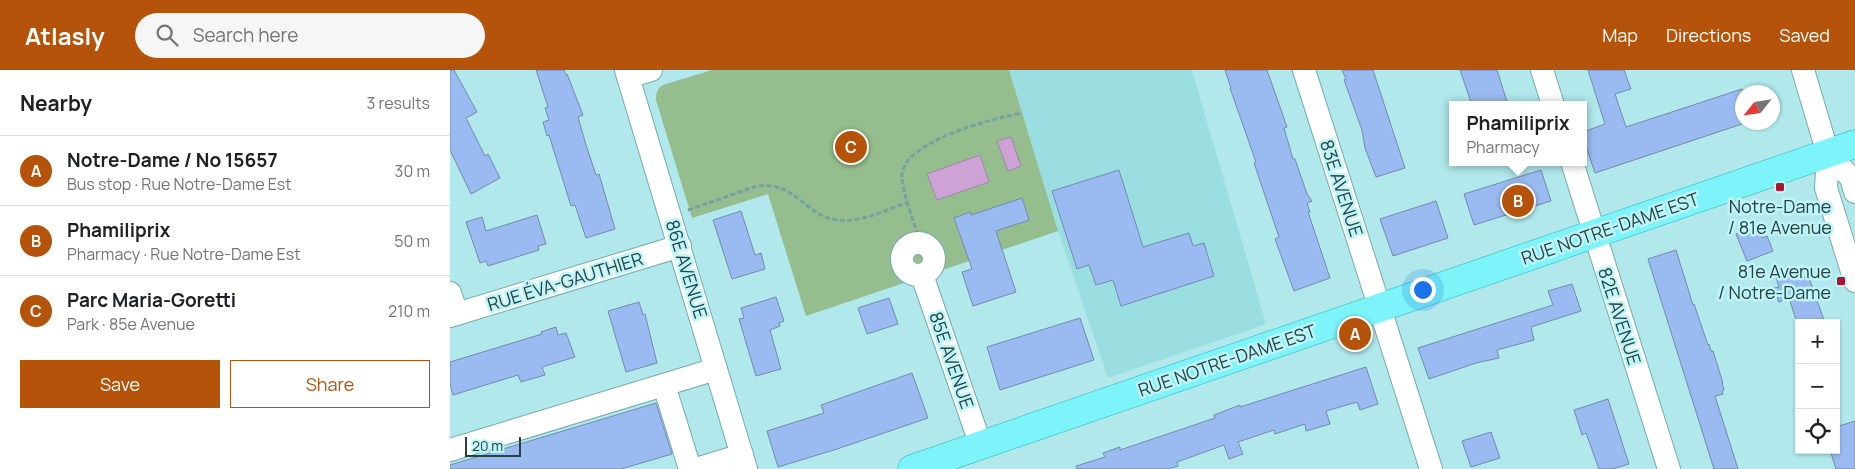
<!DOCTYPE html>
<meta charset="utf-8">
<style>
body{margin:0;font-family:Manrope,sans-serif;background:#f6f6f6;color:#202124}
.controls{position:absolute;right:15px;bottom:15px;display:grid;overflow:hidden;border-radius:0px;box-shadow:0 1px 4px #0004}
.controls button{width:45px;height:45px;display:grid;place-items:center;padding:0;border:0;border-bottom:1px solid #e0e0e0;background:#fff;color:#202124;font:25px sans-serif}
.compass{position:absolute;left:1285px;top:15px;width:45px;height:45px;border-radius:50%;background:#fff;box-shadow:0 1px 4px #0004;rotate:240deg}
.scale{position:absolute;left:15px;bottom:12px;width:56px;box-sizing:border-box;padding-left:5px;border:2px solid #2a4142;border-top:0;font-size:14px;line-height:18px;white-space:nowrap;color:#2a4142;-webkit-text-stroke:4px #bdf5f8;paint-order:stroke}
.you{position:absolute;left:972px;top:219px;width:18px;height:18px;margin:-12px;border:4px solid #fff;border-radius:50%;background:#1a73e8;box-shadow:0 0 0 8px #1a73e833}
.badge{display:grid;place-items:center;width:32px;height:32px;border-radius:50%;background:#b45309;color:#fff;font-size:16px;font-weight:700}
.pin{position:absolute;translate:-50% -50%;border:2px solid #fff;box-shadow:0 1px 5px #0006}
.popup{position:absolute;left:999px;top:31px;width:138px;height:65px;box-sizing:border-box;display:grid;place-content:center;border-radius:0px;background:#fff;filter:drop-shadow(0 1px 4px #0005);font-size:16px;white-space:nowrap;color:#757577}
.popup b{font-size:19px;color:#202124}
.popup::after{content:'';position:absolute;left:50%;top:100%;margin-left:-10px;border:10px solid transparent;border-top-color:#fff}
.list{margin:0;padding:0;list-style:none}
h2{display:flex;justify-content:space-between;align-items:center;height:65px;margin:0;padding:0 20px;font-size:21px}
h2 small{font-size:16px;font-weight:400;color:#757577}
.list li{display:grid;grid-template-columns:32px 1fr auto;gap:15px;align-items:center;box-sizing:border-box;height:70px;padding:0 20px;border-top:1px solid #e0e0e0}
.list b{display:block;font-size:19px;white-space:nowrap}
.list p{margin:0;font-size:16px;white-space:nowrap;color:#757577}
.list em{font-size:16px;font-style:normal;color:#757577}
.actions{display:flex;gap:10px;padding:15px 20px}
.actions a{flex:1;padding:11px 0;border:1px solid #b45309;border-radius:0px;text-align:center;font-size:18px;color:#b45309}
.actions .main{background:#b45309;color:#fff}
.icon{flex:none;width:28px;height:28px;fill:none;stroke:currentColor;stroke-width:2;stroke-linecap:round;stroke-linejoin:round}
.map{position:relative;flex:none;width:1405px;height:399px;overflow:hidden}
header{display:flex;align-items:center;gap:30px;box-sizing:border-box;height:70px;padding:0 25px;background:#b45309;color:#fff}
header strong{font-size:24px}
nav{display:flex;gap:28px;margin-inline-start:auto;font-size:18px}
.search{width:350px;height:45px;background:#f6f6f6;display:flex;align-items:center;gap:12px;box-sizing:border-box;padding:0 18px;border-radius:28px;color:#757577;font-size:19px}
main{display:flex}
aside{flex:1;background:#fff}
.map>svg:first-child{display:block}
.built{fill:#9bdee1}
.green{fill:#95bd8d}
.water{fill:#cda3d6;stroke:#9c86aa}
.building{fill:#9abbf2;stroke:#7589ab}
.lines{fill:none;stroke-linecap:round;stroke-linejoin:round}
.minor-casing{stroke:#75abae;stroke-width:24}
.major-casing{stroke:#28b0b6;stroke-width:29}
.path{stroke:#76a0a2;stroke-width:3;stroke-dasharray:5 2.5;stroke-linecap:butt}
.minor{stroke:#fff;stroke-width:22}
.major{stroke:#7df4f9;stroke-width:28}
.poi-dot{fill:#aa142e;stroke:#bdf5f8;stroke-width:2}
.labels{text-anchor:middle;dominant-baseline:central;stroke-width:5;stroke-linejoin:round;paint-order:stroke}
.street-label{font-size:18px;fill:#2a4142;stroke:#bdf5f8}
.poi-label{font-size:18px;fill:#2a4142;stroke:#bdf5f8}
</style>
<header>
<strong>Atlasly</strong>
<div class="search"><svg class="icon" aria-label="search" viewBox="0 0 24 24"><circle cx="10" cy="10" r="6"/><path d="M15 15l6 6"/></svg>Search here</div>
<nav><a>Map</a><a>Directions</a><a>Saved</a></nav>
</header>
<main>
<aside>
<h2>Nearby<small>3 results</small></h2>
<ul class="list">
<li><span class="badge">A</span><div><b>Notre-Dame / No 15657</b><p>Bus stop · Rue Notre-Dame Est</p></div><em>30 m</em></li>
<li><span class="badge">B</span><div><b>Phamiliprix</b><p>Pharmacy · Rue Notre-Dame Est</p></div><em>50 m</em></li>
<li><span class="badge">C</span><div><b>Parc Maria-Goretti</b><p>Park · 85e Avenue</p></div><em>210 m</em></li>
</ul>
<div class="actions"><a class="main">Save</a><a>Share</a></div>
</aside>
<div class="map">
<svg width="1405" height="399" viewBox="0 0 1405 399">
<rect width="100%" height="100%" fill="#b0e8eb"/>
<polygon class="built" points="559,0 742,0 816,254 658,308 608,161"/>
<path class="green" d="M262,0H559L608,161L356,246L318,124L242,148L206,30C206,23 207,19 213,15Z"/>
<g class="water">
<polygon points="561,67 571,96 558,101 547,71"/>
<polygon points="530,85 539,112 487,130 477,104"/>
</g>
<g class="building">
<polygon points="0,0 4,0 27,42 16,48 35,86 38,84 50,108 21,124 0,80"/>
<polygon points="86,0 114,0 116,5 117,4 133,45 128,47 136,75 146,105 149,104 165,159 136,168 125,135 121,136 99,65 97,66 93,52 99,50 95,38 98,37"/>
<polygon points="775,0 817,0 837,57 834,58 843,89 845,89 857,124 862,131 857,133 860,142 858,142 880,208 844,221 825,169 829,167 804,93 806,92 780,18 781,18"/>
<polygon points="892,0 923,0 955,98 926,107 915,78 912,60 894,10 896,9"/>
<polygon points="1010,0 1047,0 1058,35 1022,35"/>
<polygon points="1138,0 1174,0 1181,19 1165,24 1176,57 1292,19 1292,54 1145,103 1133,67 1133,62 1155,54"/>
<polygon points="669,100 693,177 739,163 743,176 754,173 764,206 671,236 663,210 646,215 639,195 627,199 602,121"/>
<polygon points="1091,100 1101,131 1024,155 1014,124"/>
<polygon points="572,128 579,150 546,161 566,222 523,236 512,202 522,199 504,148 520,142 521,145"/>
<polygon points="986,131 998,168 943,186 930,149"/>
<polygon points="291,141 305,185 311,183 315,199 282,209 263,150"/>
<polygon points="87,145 96,174 88,176 89,180 38,196 36,191 30,193 16,152 32,147 36,161"/>
<polygon points="1307,156 1312,168 1317,166 1323,181 1297,191 1286,164"/>
<polygon points="1226,180 1243,235 1244,234 1258,275 1259,274 1261,281 1263,281 1273,313 1272,313 1274,320 1272,321 1273,324 1265,326 1288,399 1264,399 1198,189"/>
<polygon points="1351,199 1354,207 1358,205 1375,253 1347,253 1339,228 1329,232 1324,218 1329,217 1326,207"/>
<polygon points="1122,214 1131,241 1081,257 1084,270 1047,280 1049,288 1026,293 979,309 968,278 1103,235 1098,221"/>
<polygon points="326,227 334,251 329,253 330,256 320,260 331,299 306,306 289,249 294,248 291,238"/>
<polygon points="439,228 448,254 417,264 408,238"/>
<polygon points="189,232 193,245 195,244 207,293 176,302 158,241"/>
<polygon points="630,248 644,290 550,320 537,277"/>
<polygon points="106,257 108,265 116,263 125,287 92,297 95,305 71,312 68,305 3,325 0,314 0,292 92,264 91,262"/>
<polygon points="916,297 928,334 910,340 907,332 876,341 880,354 856,361 855,354 825,364 824,360 788,372 793,384 779,389 774,375 727,392 728,396 718,399 627,399 626,396 655,387 653,383 670,377 670,380 765,348 764,345 790,335 790,337"/>
<polygon points="462,303 478,348 387,379 328,397 317,361 374,343 371,335"/>
<polygon points="1158,329 1179,394 1162,399 1149,399 1136,363 1132,365 1124,340"/>
<polygon points="206,333 222,384 171,399 0,399 0,395"/>
<polygon points="1405,351 1405,399 1386,399 1380,380 1386,380 1386,357"/>
<polygon points="1041,362 1050,388 1021,397 1012,371"/>
</g>
<g class="lines">
<defs>
<g id="minor">
<polyline points="176,0 296,399"/>
<polyline points="854,0 981,399"/>
<polyline points="1092,0 1103,35"/>
<polyline points="1353,0 1378,84 1376,118 1405,211"/>
<polyline points="178,7 201,0"/>
<polyline points="1378,84 1401,108 1405,122"/>
<polyline points="1122,92 1219,399"/>
<circle cx="468" cy="189" r="16"/>
<polyline points="472,205 531,376"/>
<polyline points="0,223 7,244"/>
<polyline points="0,246 230,176"/>
<polyline points="214,315 240,399"/>
<polyline points="0,380 266,299"/>
<polyline points="246,399 292,385"/>
</g>
<polyline id="major" points="462,399 1405,74"/>
</defs>
<use href="#minor" class="minor-casing"/>
<use href="#major" class="major-casing"/>
<g class="path">
<path d="M238,140L307,116C346,111 355,146 387,150C411,153 436,140 458,132"/>
<path d="M470,172C465,154 452,123 452,106C452,71 545,48 572,43"/>
</g>
<use href="#minor" class="minor"/>
<use href="#major" class="major"/>
</g>
<g class="poi-dot">
<rect x="1325" y="112" width="10" height="10" rx="2.5"/>
<rect x="1386" y="206" width="10" height="10" rx="2.5"/>
</g>
<g class="labels">
<g class="street-label">
<text transform="translate(892 118) rotate(72)">83E AVENUE</text>
<text transform="translate(1160 158) rotate(-19)">RUE NOTRE-DAME EST</text>
<text transform="translate(237 199) rotate(73)">86E AVENUE</text>
<text transform="translate(115 211) rotate(-17)">RUE ÉVA-GAUTHIER</text>
<text transform="translate(1170 246) rotate(72)">82E AVENUE</text>
<text transform="translate(502 290) rotate(71)">85E AVENUE</text>
<text transform="translate(777 290) rotate(-19)">RUE NOTRE-DAME EST</text>
</g>
<g class="poi-label">
<text x="1330" y="136">Notre-Dame<tspan x="1330" dy="21">/ 81e Avenue</tspan></text>
<text x="1381" y="201" text-anchor="end">81e Avenue<tspan x="1381" dy="21">/ Notre-Dame</tspan></text>
</g>
</g>
</svg>
<div class="controls">
<button>+</button>
<button>−</button>
<button><svg class="icon" aria-label="locate" viewBox="0 0 24 24"><circle cx="12" cy="12" r="6"/><path d="M12 2v4M12 18v4M2 12h4M18 12h4"/></svg></button>
</div>
<svg class="compass" viewBox="-18 -18 36 36"><path d="M0-13l5 13h-10z" fill="#e53935"/><path d="M0 13l5-13h-10z" fill="#757577"/></svg>
<div class="scale">20 m</div>
<div class="you"></div>
<div class="pin badge" style="left:905px;top:264px">A</div>
<div class="pin badge" style="left:1068px;top:131px">B</div>
<div class="popup"><b>Phamiliprix</b>Pharmacy</div>
<div class="pin badge" style="left:401px;top:77px">C</div>
</div>
</main>
